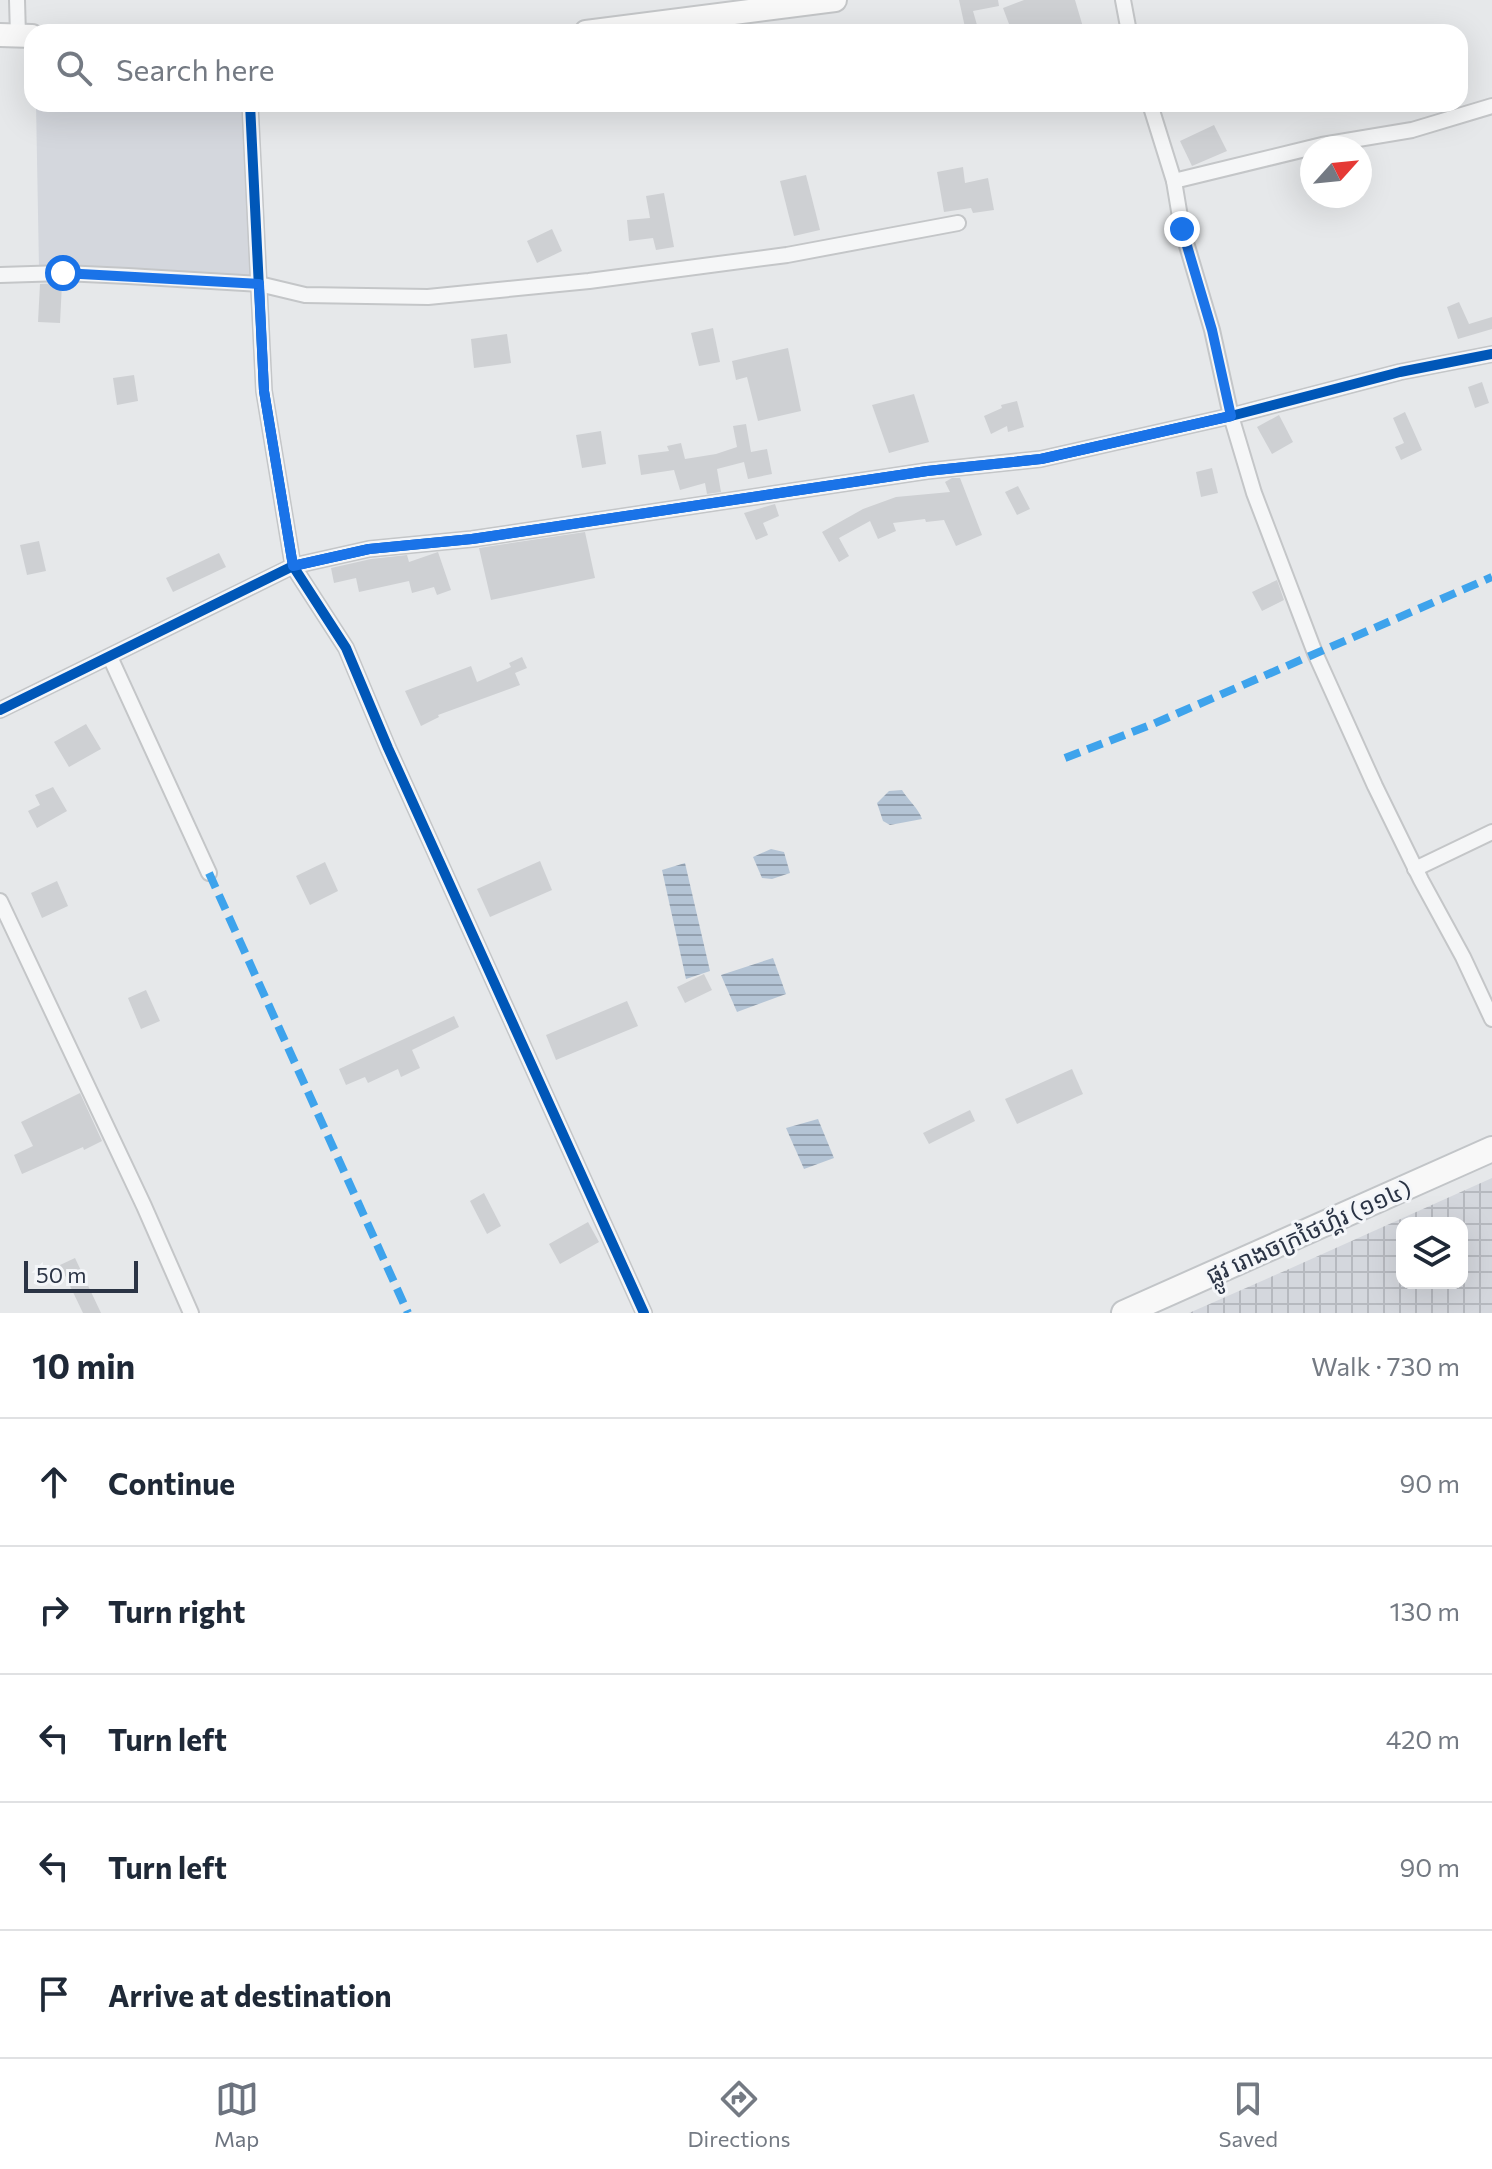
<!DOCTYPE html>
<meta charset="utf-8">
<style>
body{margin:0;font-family:Commissioner,"Noto Sans Khmer",sans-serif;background:#f6f6f7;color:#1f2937}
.controls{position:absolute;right:24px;bottom:24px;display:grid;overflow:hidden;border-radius:16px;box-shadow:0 8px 32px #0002}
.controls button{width:72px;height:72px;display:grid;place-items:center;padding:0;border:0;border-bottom:2px solid #e0e1e3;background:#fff;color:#1f2937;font:40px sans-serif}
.compass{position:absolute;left:1300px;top:136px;width:72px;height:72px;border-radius:50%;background:#fff;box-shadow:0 8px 32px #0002;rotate:63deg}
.scale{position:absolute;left:24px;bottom:20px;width:114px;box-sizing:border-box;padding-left:8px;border:4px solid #2b3445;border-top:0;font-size:22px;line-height:28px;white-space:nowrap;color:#2b3445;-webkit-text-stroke:6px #f4f6f9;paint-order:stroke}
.stop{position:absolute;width:24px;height:24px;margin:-18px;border:6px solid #1a73e8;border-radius:50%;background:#fff}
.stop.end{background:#1a73e8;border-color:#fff;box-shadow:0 2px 8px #0008}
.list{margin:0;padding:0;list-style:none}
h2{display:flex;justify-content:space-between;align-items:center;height:104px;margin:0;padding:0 32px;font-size:34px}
h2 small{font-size:26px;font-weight:400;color:#747a83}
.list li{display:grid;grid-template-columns:52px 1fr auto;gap:24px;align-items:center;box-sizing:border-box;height:128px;padding:0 32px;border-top:2px solid #e0e1e3}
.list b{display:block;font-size:30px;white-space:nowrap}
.list em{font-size:26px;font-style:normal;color:#747a83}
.icon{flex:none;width:44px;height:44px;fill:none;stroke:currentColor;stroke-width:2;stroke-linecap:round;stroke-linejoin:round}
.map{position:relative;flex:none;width:1492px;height:1313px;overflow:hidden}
.search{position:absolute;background:#fff;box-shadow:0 8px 32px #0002;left:24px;right:24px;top:24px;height:88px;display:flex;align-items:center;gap:20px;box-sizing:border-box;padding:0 28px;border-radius:24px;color:#747a83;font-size:30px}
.sheet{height:744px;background:#fff}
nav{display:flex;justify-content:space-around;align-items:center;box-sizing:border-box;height:112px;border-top:2px solid #e0e1e3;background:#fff;font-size:22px;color:#747a83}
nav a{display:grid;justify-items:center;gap:4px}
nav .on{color:#6c737f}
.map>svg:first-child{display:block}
.built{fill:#d4d7dd}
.industrial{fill:url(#industrial-grid);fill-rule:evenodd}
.water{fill:url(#water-rules)}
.building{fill:#ced0d3}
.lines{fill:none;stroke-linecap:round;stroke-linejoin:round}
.street-casing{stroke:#c4c6c8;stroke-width:18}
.secondary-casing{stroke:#c4c6c8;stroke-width:26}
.primary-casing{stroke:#c2c5c8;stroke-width:28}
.street{stroke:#f5f6f7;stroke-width:14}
.secondary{stroke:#f8f8f8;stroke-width:22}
.primary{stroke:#f8f8f8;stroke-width:24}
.quiet{stroke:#3ea3ec;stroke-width:8;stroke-dasharray:16 8;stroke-linecap:butt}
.cycleway-casing{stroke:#f4f6f9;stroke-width:15}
.cycleway{stroke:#0057b8;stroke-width:10}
.route{stroke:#1a73e8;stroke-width:10}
.labels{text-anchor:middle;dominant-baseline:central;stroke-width:6;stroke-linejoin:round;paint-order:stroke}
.street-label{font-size:24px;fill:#2b3445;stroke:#f4f6f9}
</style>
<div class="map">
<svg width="1492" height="1313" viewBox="0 0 1492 1313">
<defs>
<pattern id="industrial-grid" width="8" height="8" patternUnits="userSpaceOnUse" patternTransform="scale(2)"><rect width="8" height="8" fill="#d4d7dd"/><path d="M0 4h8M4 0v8" fill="none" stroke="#b6b9bf"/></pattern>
<pattern id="water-rules" width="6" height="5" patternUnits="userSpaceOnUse" patternTransform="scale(2)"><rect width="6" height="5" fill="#b4c4d5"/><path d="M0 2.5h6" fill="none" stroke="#93a0af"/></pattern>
</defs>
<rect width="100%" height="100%" fill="#e6e8ea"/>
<polygon class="built" points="36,104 242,104 255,280 39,268"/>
<path class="industrial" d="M1492,1178V1313H1189L1289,1269ZM1402,1223H1462V1283H1402Z"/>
<g class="water">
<path d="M902,790C908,800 919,809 922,819L890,825L883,821L877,803L889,791Z"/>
<polygon points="771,849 784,852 790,873 772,879 762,878 753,857"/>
<polygon points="685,863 710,971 686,979 662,870"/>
<polygon points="773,958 786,994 737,1012 721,975"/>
<polygon points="818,1119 834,1158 804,1169 786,1128"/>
</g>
<g class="building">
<polygon points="959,0 998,0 999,6 973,11 979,32 966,32"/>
<polygon points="1024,0 1075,0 1083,27 1066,32 1038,32 1037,28 1027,32 1012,32 1003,8"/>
<polygon points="1214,125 1227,151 1192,166 1180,141"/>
<polygon points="963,167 965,183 988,178 994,210 973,213 971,208 944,212 937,172"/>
<polygon points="806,175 820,230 794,236 780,181"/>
<polygon points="664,193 674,247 656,250 653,238 629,241 627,220 650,218 646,196"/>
<polygon points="552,229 562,251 537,263 527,241"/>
<polygon points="62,283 60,323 38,322 40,284"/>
<polygon points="1459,302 1469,324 1492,317 1492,329 1458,339 1447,307"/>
<polygon points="713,328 720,362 699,366 691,333"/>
<polygon points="507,334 511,363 474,368 471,339"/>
<polygon points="788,348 801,411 758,421 747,377 736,380 732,361"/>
<polygon points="134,375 138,401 117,405 113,378"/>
<polygon points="1482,382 1489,403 1475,408 1468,387"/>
<polygon points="914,394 929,442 889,453 872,405"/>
<polygon points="1017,401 1024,427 1008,432 1007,426 991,434 984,416 1002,408 1001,405"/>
<polygon points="1405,412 1422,450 1401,460 1395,447 1404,443 1393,418"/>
<polygon points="1279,415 1293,442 1272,454 1257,427"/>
<polygon points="746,424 751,452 767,449 772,474 748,479 744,462 717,469 721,492 707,494 705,483 680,490 674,470 641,475 638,455 669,451 667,446 681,443 685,459 716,454 737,447 733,426"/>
<polygon points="601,431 606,464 582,468 576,435"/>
<polygon points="1212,468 1218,493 1201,497 1196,472"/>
<polygon points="952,478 960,478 982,535 956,546 944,520 926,522 925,519 893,523 896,531 878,539 870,521 839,538 849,556 839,562 822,532 863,509 896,497 950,492 945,482"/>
<polygon points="1018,486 1030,509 1017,515 1005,492"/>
<polygon points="775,504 779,516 763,523 768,535 756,540 744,513"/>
<polygon points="585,532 595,578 491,600 479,548"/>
<polygon points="39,541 46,571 27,575 20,545"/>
<polygon points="438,552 451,590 437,595 434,587 412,593 409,581 359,592 356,578 334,583 331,568 371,559 407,555 409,562"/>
<polygon points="219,553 226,567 173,592 166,578"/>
<polygon points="1277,580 1284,600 1262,611 1252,592"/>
<polygon points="522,657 527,668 515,673 520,685 438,715 439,717 421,726 405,691 471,666 477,682 511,667 509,663"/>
<polygon points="86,724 101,749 69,767 54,742"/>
<polygon points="53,787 67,811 37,828 28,811 40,805 35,795"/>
<polygon points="540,861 552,890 490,917 477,889"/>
<polygon points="325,862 338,891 310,905 296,876"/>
<polygon points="57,881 68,906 42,918 31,893"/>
<polygon points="704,974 712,990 685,1003 677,987"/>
<polygon points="146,990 160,1021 141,1029 128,998"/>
<polygon points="627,1001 638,1026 556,1060 546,1035"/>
<polygon points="454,1016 459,1027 412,1050 420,1068 401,1077 398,1069 368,1083 365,1077 346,1085 339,1069"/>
<polygon points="1072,1069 1083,1094 1017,1124 1005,1099"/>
<polygon points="80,1093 102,1141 84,1150 83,1147 22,1174 14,1155 33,1146 21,1122"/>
<polygon points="970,1110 975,1121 929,1144 923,1133"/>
<polygon points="484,1193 501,1226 487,1234 470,1201"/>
<polygon points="588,1222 599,1242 560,1264 549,1244"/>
<polygon points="75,1258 101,1313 83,1313 60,1265"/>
</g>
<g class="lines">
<defs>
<g id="street">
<polyline points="17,0 18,36"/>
<polyline points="1123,0 1129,32"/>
<polyline points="250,104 264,391 293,566 346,648 388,748 644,1313"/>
<polyline points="1150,104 1174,181 1182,229 1212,330 1231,416 1254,493 1315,653 1375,786 1421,880 1463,957 1492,1019"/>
<polyline points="1174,181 1322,145 1412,130 1492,106"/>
<polyline points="0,275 63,273 128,276 259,284 305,295 428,297 589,281 787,255 958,223"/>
<polyline points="110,657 209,873"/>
<polyline points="0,710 293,566 369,549 472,539 927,471 1041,459 1231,416 1400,372 1492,354"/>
<polyline points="1415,869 1492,832"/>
<polyline points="0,901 144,1206 191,1313"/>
</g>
<g id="secondary">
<polyline points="586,32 835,0"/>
<polyline points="0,35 32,36"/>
</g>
<polyline id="primary" points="1124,1313 1492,1149"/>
</defs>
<use href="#street" class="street-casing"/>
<use href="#secondary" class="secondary-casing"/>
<use href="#primary" class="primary-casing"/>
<use href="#street" class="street"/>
<use href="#secondary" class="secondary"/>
<use href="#primary" class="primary"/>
<g class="quiet">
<polyline points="1065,758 1153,724 1492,577"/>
<polyline points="209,873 408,1313"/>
</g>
<defs>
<g id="cycleway">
<polyline points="250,104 264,391 293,566 346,648 388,748 644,1313"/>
<polyline points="0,710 293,566 369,549 472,539 927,471 1041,459 1231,416 1400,372 1492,354"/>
</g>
</defs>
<use href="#cycleway" class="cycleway-casing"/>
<use href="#cycleway" class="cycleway"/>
</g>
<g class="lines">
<polyline class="route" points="63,273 259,284 264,391 293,566 369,549 472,539 927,471 1041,459 1231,416 1212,330 1182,229"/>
</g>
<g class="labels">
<g class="street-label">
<text transform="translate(1308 1231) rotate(-24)">ផ្លូវ រោងចក្រថៃហ្គ័រ (១១៤)</text>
</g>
</g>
</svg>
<div class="controls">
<button><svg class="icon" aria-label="layers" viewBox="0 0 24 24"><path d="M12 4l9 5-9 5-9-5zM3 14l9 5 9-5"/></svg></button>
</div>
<svg class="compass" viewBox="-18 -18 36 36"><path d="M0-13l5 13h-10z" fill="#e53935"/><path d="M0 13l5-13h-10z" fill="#747a83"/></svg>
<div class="scale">50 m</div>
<div class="stop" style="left:63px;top:273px"></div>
<div class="stop end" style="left:1182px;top:229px"></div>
<div class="search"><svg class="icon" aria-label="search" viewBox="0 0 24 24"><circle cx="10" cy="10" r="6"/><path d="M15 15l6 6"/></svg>Search here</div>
</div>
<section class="sheet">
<h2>10 min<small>Walk · 730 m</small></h2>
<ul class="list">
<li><svg class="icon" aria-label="ahead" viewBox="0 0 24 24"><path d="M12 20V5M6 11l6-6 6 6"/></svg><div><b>Continue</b></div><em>90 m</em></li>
<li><svg class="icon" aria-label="right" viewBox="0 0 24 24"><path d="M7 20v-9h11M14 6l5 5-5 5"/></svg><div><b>Turn right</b></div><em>130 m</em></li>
<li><svg class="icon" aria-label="left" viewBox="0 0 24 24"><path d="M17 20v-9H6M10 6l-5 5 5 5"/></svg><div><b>Turn left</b></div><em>420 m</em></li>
<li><svg class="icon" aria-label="left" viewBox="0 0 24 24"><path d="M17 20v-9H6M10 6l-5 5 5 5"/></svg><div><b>Turn left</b></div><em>90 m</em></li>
<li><svg class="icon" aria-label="arrive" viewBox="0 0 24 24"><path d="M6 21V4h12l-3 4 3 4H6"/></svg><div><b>Arrive at destination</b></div></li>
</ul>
</section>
<nav>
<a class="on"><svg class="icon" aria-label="map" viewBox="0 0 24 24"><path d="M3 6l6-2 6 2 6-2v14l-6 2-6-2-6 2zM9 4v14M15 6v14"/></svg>Map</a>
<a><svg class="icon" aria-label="directions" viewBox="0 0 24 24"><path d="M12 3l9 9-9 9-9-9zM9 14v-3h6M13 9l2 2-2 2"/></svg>Directions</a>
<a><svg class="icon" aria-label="saved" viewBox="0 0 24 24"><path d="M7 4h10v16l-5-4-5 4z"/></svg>Saved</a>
</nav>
